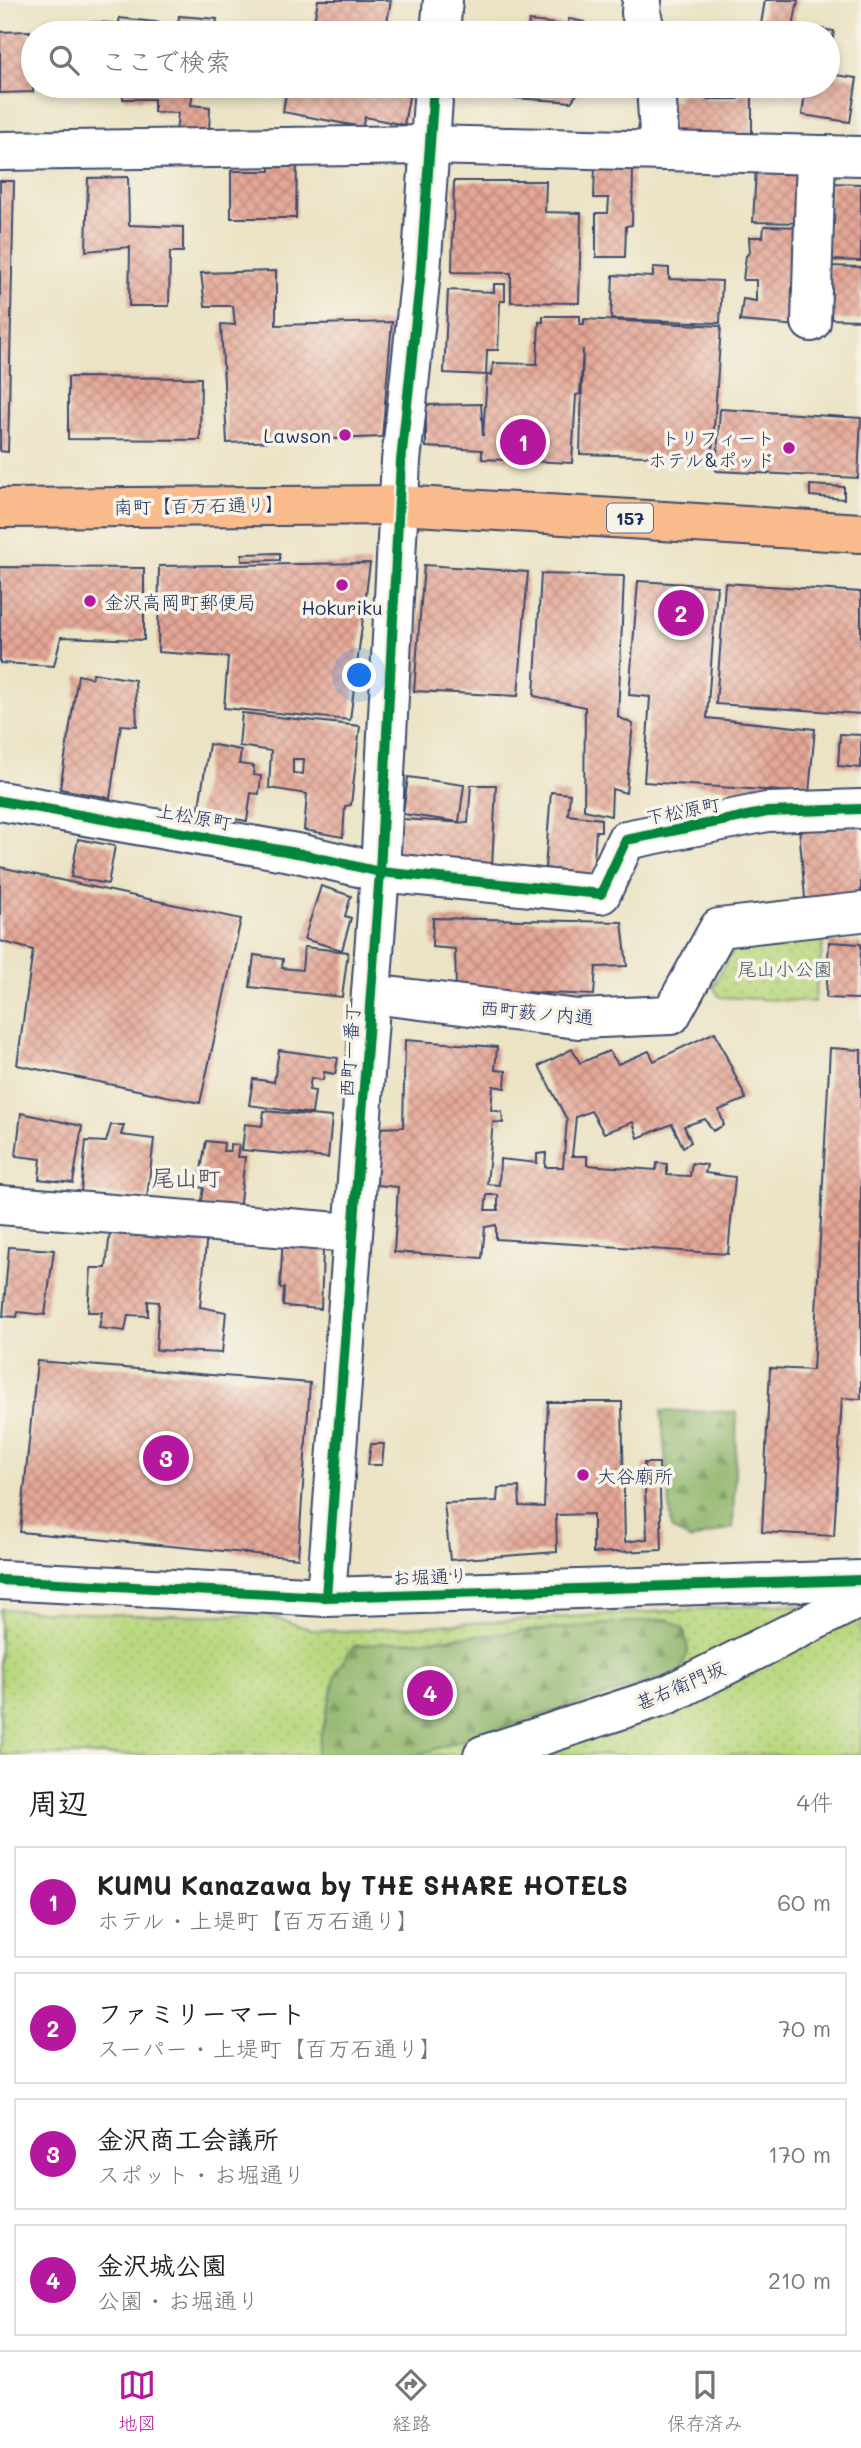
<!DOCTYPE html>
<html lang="ja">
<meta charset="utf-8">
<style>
body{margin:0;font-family:Mali,"Klee One",sans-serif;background:#f2f2f2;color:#222}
.you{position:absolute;left:360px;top:676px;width:24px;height:24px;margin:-18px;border:5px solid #fff;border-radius:50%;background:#1a73e8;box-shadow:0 0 0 10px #1a73e833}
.badge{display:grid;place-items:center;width:46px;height:46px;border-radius:50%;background:#b5179e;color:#fff;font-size:23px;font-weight:700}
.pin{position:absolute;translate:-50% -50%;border:4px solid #fff;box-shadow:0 2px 7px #0006}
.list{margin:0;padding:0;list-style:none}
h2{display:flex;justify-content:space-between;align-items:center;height:91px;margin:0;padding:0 28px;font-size:30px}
h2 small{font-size:23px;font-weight:400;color:#767676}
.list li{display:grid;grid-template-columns:46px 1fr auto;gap:21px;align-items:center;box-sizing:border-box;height:112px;margin:0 14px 14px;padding:0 14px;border:2px solid #e0e0e0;border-radius:0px}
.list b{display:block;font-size:26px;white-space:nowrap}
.list p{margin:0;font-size:23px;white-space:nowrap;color:#767676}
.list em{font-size:23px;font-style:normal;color:#767676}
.icon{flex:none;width:38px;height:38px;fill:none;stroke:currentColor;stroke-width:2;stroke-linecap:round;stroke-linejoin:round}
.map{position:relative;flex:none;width:861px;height:1755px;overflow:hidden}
.search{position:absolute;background:#fff;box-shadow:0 4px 10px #0003;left:21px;right:21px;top:21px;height:77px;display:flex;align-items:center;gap:18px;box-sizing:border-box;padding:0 24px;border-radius:38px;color:#767676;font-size:26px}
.sheet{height:595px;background:#fff}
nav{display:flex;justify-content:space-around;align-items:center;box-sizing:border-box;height:98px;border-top:2px solid #e0e0e0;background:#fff;font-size:19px;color:#767676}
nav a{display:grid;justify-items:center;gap:4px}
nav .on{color:#b5179e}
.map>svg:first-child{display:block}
.grass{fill:url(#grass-dots);stroke:#6a846e;stroke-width:2}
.forest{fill:url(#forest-firs);stroke:#577466;stroke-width:2}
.building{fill:url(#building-cross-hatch);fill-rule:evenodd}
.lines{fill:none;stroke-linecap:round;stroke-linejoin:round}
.minor-casing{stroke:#3a4a6d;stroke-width:42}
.highway-casing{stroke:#3a4a6d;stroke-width:42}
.minor{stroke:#fff;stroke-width:38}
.highway{stroke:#fabb8c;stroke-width:38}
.cycleway-casing{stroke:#f7f3e8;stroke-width:15}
.cycleway{stroke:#00873e;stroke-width:10}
.poi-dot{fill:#b5179e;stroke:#f7f3e8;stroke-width:2.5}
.labels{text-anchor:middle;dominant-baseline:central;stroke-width:7;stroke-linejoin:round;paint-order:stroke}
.shield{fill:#f7f3e8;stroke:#5d6a87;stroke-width:2}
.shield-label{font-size:18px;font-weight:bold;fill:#1b2f5e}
.poi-label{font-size:19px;fill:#1b2f5e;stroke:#f7f3e8;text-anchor:end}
.street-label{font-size:19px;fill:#1b2f5e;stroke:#f7f3e8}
.park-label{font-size:19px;fill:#435966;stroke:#f7f3e8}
.quarter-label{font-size:23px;font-weight:bold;fill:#625972;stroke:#f7f3e8}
</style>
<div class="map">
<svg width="861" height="1755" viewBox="0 0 861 1755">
<defs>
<pattern id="grass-dots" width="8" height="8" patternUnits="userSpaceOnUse" patternTransform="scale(1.75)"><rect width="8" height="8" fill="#bad87f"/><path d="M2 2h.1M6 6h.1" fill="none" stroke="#9fba70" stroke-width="1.8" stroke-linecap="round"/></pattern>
<pattern id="forest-firs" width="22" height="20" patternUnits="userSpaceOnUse" patternTransform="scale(1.75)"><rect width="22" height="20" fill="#93b86e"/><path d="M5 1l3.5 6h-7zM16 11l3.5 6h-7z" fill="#77965e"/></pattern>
<pattern id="building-cross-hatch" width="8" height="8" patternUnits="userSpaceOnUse" patternTransform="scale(1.75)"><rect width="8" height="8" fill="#e5a796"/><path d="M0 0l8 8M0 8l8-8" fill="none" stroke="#b9887e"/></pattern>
</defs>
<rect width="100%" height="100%" fill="#f7f3e8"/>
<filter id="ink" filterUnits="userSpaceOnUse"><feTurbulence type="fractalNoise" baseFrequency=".0143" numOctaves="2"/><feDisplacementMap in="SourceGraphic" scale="14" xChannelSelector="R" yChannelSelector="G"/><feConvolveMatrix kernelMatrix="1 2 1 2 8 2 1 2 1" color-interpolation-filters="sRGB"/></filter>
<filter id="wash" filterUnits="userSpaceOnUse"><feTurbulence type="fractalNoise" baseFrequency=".00686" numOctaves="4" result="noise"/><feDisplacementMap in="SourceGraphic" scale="28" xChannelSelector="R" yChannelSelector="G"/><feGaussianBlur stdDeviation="1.57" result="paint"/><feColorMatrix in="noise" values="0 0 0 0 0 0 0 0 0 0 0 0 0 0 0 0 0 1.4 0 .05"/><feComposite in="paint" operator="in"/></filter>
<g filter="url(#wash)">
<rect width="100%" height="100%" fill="#ebe3c4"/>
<g class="grass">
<polygon points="825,932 814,1002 720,997 713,987 738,940"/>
<polygon points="782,1604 861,1612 861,1755 0,1755 0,1609 130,1615 266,1615 313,1630 343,1631"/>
</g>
<g class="forest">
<polygon points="661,1411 737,1412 733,1528 690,1540 672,1529"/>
<polygon points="667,1619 684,1629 688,1651 680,1672 416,1755 316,1755 337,1670 354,1646"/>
</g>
<g id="blocks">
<g class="building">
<polygon points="318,0 391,0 385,33 312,33"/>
<polygon points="765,0 798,0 792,33 760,30"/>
<polygon points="179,16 217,19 215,33 177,33"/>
<polygon points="119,18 163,23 162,33 120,33"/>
<polygon points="569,19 585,22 582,33 527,33 529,21 567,25"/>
<polygon points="92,22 113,23 113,33 92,33"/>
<polygon points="815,28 834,31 829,63 828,33 814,33"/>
<polygon points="30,31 33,92 0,93 0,32"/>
<polygon points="828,74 857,78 850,122 802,115 806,86 828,86"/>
<polygon points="123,86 210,86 210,91 193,90 191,105 210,107 209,134 176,134 178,113 154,112 154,99 123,99"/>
<polygon points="287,86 411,86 404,125 365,117 362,127 283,112"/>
<polygon points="484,86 580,86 580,90 571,102 561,101 482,96"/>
<polygon points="706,93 706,99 738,99 738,93 752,93 752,137 674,137 668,100 678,100 678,94"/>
<polygon points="270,163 297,164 296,218 231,218 231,171 270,171"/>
<polygon points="595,164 633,165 632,225 626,226 625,257 596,257 596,213 608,213 609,198 594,198"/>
<polygon points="756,169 805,171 802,223 753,222"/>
<polygon points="128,177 129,225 183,227 183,252 170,252 169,306 129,306 130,247 86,251 88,178"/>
<polygon points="0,181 14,181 8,452 0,451"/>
<polygon points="454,181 546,181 545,212 581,213 579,303 511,302 511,273 452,272"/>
<polygon points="830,183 861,184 861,261 827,260"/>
<polygon points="764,226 803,227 798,326 740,321 743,299 756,301 756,280 743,280 746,256 750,252 749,237 763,237"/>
<polygon points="829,266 861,267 861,320 827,319"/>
<polygon points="653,267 669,268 669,279 722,281 720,323 611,319 613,275 653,277"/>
<polygon points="276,271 276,325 392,322 382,437 227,443 221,324 235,325 233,306 205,306 201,273"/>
<polygon points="494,284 505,284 505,301 500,301 498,350 487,350 486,375 444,373 448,290 494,292"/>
<polygon points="543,316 580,316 580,324 584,324 584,319 721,326 712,458 580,454 583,349 580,394 576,395 572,463 482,459 482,450 426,447 426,405 481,404 483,436 487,375 492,375 493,363 537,364 539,322 543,322"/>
<polygon points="68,377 201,378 200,440 68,439"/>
<polygon points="720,409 861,418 858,478 716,471"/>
<polygon points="810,485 844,487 844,499 810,496"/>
<polygon points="280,553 280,560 242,561 242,554"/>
<polygon points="370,563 350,720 224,708 228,657 158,652 159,566"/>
<polygon points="424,565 528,572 518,696 414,691"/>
<polygon points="0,567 144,568 144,640 61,637 54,666 0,663"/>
<polygon points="541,574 624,576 618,717 633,724 626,793 612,789 611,816 584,810 585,707 534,696"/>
<polygon points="638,581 717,586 707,718 815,729 809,793 644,782 650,697 629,695"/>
<polygon points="725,583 861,592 861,714 716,704"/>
<polygon points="93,673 135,680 137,726 121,725 110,798 60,789 78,675 92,678"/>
<path d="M242,713L360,726L351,805L345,806L343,837L304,830L307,794L269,788L271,751L239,746ZM293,759H304L303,774L293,773Z"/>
<polygon points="840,734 861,735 861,768 838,766"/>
<polygon points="209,744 241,750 239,764 254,766 253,775 261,776 259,794 251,793 247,821 198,813"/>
<polygon points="408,777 464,785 459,822 403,814"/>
<polygon points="471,785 496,785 492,867 396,856 401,819 468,823"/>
<polygon points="551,792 570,794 568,815 601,819 601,831 596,831 593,874 545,868"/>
<polygon points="799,827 861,828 861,900 805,898"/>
<polygon points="78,839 115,846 108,884 71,877"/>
<polygon points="0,867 241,919 200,1103 17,1065 33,950 0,941"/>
<polygon points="321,886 351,896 345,916 351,918 342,950 304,939"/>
<polygon points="433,918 622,922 627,966 596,967 594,995 456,989 455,949 432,947"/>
<polygon points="829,942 861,944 859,999 826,998"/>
<polygon points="304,947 348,952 342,997 250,987 254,955 283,959 282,968 302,970"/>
<path d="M715,1032L746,1099L719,1110L724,1125L713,1131L705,1119L684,1126L691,1142L683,1147L672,1124L638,1138L633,1122L604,1133L591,1111L576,1117L572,1156H587V1165L656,1170L657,1163L667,1164V1175L690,1176L692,1163L707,1165L705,1173L735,1177L728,1254L496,1239V1225L485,1227L482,1258L394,1252L398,1187L377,1185L378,1128L403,1127L405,1040L497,1047L495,1070L506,1071L505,1088L493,1086L491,1110L502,1112L503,1123L493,1122L487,1184L499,1185L500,1159L537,1163V1154L546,1153L545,1167H563L567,1120L539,1066L572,1049L580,1063L609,1051L618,1064L649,1051L654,1061ZM487,1195H498V1210H485Z"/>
<polygon points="830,1048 861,1050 861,1399 842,1398 834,1536 762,1532 770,1368 813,1370"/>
<polygon points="279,1050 338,1058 335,1074 324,1072 323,1080 311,1078 309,1090 315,1091 312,1114 249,1105 253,1079 274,1082"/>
<polygon points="264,1111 332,1117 328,1158 242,1150 245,1124 262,1126"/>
<polygon points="21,1113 82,1126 73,1183 39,1179 41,1159 16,1156"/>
<polygon points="111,1125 124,1125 121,1135 154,1139 147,1198 81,1192 86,1141 106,1142"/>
<polygon points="206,1141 224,1143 223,1151 230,1151 230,1144 239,1145 237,1157 245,1157 239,1211 201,1206 204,1188 198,1187"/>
<polygon points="111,1222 207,1233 200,1307 226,1312 222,1353 156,1350 159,1302 148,1301 148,1316 128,1315 125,1331 99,1328 102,1312 88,1312 91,1268 106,1268"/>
<polygon points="283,1236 306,1249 323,1250 321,1309 283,1306 284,1288 280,1288"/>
<polygon points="9,1247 54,1250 45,1315 18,1312 17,1317 3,1316"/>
<polygon points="37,1361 310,1383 298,1558 20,1532"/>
<polygon points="548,1402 622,1402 625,1542 647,1539 644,1463 659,1463 662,1550 593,1553 593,1514 556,1515 557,1552 450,1560 444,1503 497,1501 498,1488 519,1487 520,1506 544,1507"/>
<polygon points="371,1444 384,1444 382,1465 368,1465"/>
</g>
</g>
</g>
<g filter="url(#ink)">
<use href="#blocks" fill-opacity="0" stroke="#3a4a6d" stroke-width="2"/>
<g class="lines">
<defs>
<g id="minor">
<polyline points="642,0 641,13 646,33"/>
<polyline points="440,33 443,0"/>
<polyline points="656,86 660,149"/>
<polyline points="0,151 428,145 861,156"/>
<polyline points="811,322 816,156"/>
<polyline points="0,801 302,854 380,872 601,894 626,840 767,812 861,809"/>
<polyline points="371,994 578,1019 671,1015 719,928 861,912"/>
<polyline points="0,1205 352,1233"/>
<polyline points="0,1580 326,1597 861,1580"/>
<polyline points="326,1597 380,872 401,461 421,272 434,86"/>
<polyline points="483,1755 669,1694 854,1601 861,1588"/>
</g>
<polyline id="highway" points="0,508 399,505 861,533"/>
</defs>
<use href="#minor" class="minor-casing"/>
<use href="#highway" class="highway-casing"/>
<use href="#minor" class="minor"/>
<use href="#highway" class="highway"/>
<defs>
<g id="cycleway">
<polyline points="0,801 302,854 380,872 601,894 626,840 767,812 861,809"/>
<polyline points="0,1580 326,1597 861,1580"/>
<polyline points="326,1597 380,872 401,461 421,272 434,86"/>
</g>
</defs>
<use href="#cycleway" class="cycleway-casing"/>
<use href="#cycleway" class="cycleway"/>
</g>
</g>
<g class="poi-dot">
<circle cx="345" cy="435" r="7"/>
<circle cx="789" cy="448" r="7"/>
<circle cx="342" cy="585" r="7"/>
<circle cx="90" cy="601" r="7"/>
<circle cx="583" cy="1475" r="7"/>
</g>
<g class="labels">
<rect class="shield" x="607" y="503.5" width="46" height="29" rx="5"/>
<g class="shield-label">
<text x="630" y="518">157</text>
</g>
<g class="poi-label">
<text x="331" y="435">Lawson</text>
<text x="775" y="437">トリフィート<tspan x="775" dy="22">ホテル&amp;ポッド</tspan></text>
<text x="104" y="601" text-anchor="start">金沢高岡町郵便局</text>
<text x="342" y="607" text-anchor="middle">Hokuriku</text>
<text x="597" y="1475" text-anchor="start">大谷廟所</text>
</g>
<g class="street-label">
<text transform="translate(199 505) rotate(-1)">南町【百万石通り】</text>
<text transform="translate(683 810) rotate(-11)">下松原町</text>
<text transform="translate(194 816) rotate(10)">上松原町</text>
<text transform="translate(537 1012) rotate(5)">西町薮ノ内通</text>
<text transform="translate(349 1050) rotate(-86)">西町一番丁</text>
<text transform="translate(430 1576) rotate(-2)">お堀通り</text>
<text transform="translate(680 1685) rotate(-23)">甚右衛門坂</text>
</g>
<g class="park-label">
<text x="785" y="968">尾山小公園</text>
</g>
<g class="quarter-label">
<text x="186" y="1177">尾山町</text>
</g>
</g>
</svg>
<div class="you"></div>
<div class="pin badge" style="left:523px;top:442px">1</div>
<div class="pin badge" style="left:681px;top:613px">2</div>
<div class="pin badge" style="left:166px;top:1458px">3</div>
<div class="pin badge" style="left:430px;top:1693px">4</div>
<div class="search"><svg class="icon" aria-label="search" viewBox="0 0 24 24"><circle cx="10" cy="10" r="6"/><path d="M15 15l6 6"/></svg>ここで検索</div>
</div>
<section class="sheet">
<h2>周辺<small>4件</small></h2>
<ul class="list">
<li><span class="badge">1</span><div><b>KUMU Kanazawa by THE SHARE HOTELS</b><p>ホテル · 上堤町【百万石通り】</p></div><em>60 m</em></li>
<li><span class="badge">2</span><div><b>ファミリーマート</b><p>スーパー · 上堤町【百万石通り】</p></div><em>70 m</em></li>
<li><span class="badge">3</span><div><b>金沢商工会議所</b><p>スポット · お堀通り</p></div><em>170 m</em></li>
<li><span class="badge">4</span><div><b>金沢城公園</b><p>公園 · お堀通り</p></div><em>210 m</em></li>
</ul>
</section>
<nav>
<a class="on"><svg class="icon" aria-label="map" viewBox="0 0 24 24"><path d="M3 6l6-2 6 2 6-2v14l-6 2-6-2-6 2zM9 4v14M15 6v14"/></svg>地図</a>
<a><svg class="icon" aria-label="directions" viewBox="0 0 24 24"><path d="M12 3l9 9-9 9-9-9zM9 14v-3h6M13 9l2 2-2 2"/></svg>経路</a>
<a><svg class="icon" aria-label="saved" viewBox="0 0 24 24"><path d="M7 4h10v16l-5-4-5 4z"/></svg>保存済み</a>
</nav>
